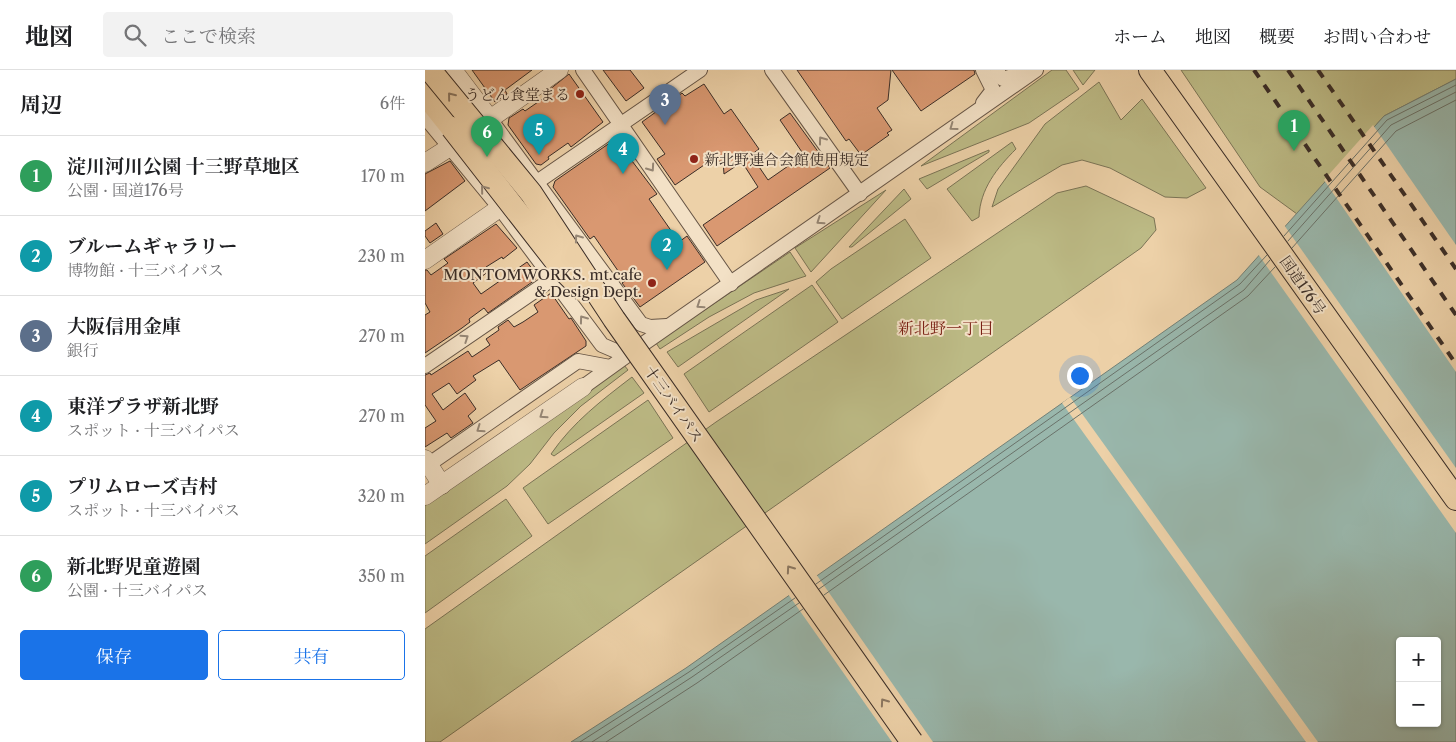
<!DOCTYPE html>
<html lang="ja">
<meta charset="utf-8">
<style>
body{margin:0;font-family:"Libre Caslon Text","Noto Serif JP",serif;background:#f2f2f2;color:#202124}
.controls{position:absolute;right:15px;bottom:15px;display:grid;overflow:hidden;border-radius:5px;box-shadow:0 1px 4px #0004}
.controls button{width:45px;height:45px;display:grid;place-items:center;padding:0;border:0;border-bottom:1px solid #e0e0e0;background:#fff;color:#202124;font:25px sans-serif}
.you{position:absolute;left:654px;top:305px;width:18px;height:18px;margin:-12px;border:4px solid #fff;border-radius:50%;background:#1a73e8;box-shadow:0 0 0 8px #1a73e833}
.badge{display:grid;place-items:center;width:32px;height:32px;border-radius:50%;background:#1a73e8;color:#fff;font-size:16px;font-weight:700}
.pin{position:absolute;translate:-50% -41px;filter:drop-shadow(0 1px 2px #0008)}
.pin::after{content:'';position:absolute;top:26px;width:18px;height:15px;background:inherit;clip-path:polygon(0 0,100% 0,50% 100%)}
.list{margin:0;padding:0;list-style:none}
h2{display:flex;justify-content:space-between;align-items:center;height:65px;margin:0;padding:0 20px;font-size:21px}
h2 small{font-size:16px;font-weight:400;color:#757577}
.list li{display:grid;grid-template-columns:32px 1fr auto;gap:15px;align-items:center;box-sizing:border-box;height:80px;padding:0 20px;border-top:1px solid #e0e0e0}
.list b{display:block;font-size:19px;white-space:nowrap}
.list p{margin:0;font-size:16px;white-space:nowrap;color:#757577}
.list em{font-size:16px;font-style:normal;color:#757577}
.actions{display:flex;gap:10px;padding:15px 20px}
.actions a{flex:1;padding:11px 0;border:1px solid #1a73e8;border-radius:5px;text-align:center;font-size:18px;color:#1a73e8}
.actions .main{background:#1a73e8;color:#fff}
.icon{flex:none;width:28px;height:28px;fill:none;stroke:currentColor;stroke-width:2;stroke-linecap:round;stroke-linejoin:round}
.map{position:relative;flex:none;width:1031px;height:672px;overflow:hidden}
header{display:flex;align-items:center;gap:30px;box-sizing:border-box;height:70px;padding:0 25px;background:#fff;border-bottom:1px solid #e0e0e0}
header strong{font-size:24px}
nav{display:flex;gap:28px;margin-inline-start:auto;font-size:18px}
.search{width:350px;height:45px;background:#f2f2f2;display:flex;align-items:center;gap:12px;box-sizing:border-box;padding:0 18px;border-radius:5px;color:#757577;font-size:19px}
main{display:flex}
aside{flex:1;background:#fff}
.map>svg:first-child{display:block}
.green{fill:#bcba85;stroke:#7b7456}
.water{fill:#99b7ac;stroke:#738077;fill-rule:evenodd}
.pier{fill:#edd1a8}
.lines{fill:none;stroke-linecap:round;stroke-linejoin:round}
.shore{stroke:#6a726a;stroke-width:1}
.building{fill:#d99871;stroke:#3a2d27}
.minor-casing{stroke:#675647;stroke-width:16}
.tertiary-casing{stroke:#675647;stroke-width:19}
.trunk-casing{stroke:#3a2d27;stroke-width:24}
.minor{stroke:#f3e1c6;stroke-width:14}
.tertiary{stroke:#f3e1c6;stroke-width:18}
.trunk{stroke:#edd1a8;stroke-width:22}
.rail{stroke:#3a2d27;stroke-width:4;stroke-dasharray:9 9;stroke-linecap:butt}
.trunk-bridge-casing{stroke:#3a2d27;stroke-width:24;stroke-linecap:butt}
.trunk-bridge{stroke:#edd1a8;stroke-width:22}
.oneway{stroke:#8b7761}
.oneway2{stroke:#968776}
.poi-dot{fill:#8f2418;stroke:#f3e1c6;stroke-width:2}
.labels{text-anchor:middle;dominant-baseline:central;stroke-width:4;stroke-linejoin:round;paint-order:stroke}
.poi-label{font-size:15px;fill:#3a2d27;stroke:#f3e1c6;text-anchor:end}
.street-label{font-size:15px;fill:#3a2d27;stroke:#f3e1c6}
.neighbourhood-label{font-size:16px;fill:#7a1f14;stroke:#f3e1c6}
</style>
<header>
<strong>地図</strong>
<div class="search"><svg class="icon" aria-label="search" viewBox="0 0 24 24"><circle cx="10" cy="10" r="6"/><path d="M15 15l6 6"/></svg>ここで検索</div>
<nav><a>ホーム</a><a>地図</a><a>概要</a><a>お問い合わせ</a></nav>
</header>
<main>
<aside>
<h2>周辺<small>6件</small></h2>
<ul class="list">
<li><span class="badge" style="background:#2e9e5b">1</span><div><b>淀川河川公園 十三野草地区</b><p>公園 · 国道176号</p></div><em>170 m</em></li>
<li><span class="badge" style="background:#0f9aa8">2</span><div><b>ブルームギャラリー</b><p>博物館 · 十三バイパス</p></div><em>230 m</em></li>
<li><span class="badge" style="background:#5c6f8a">3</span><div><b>大阪信用金庫</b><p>銀行</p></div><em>270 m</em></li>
<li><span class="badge" style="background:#0f9aa8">4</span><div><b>東洋プラザ新北野</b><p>スポット · 十三バイパス</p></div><em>270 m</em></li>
<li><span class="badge" style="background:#0f9aa8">5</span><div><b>プリムローズ吉村</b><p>スポット · 十三バイパス</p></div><em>320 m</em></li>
<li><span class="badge" style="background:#2e9e5b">6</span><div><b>新北野児童遊園</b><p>公園 · 十三バイパス</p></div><em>350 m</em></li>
</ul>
<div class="actions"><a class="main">保存</a><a>共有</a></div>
</aside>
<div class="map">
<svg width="1031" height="672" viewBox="0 0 1031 672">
<rect width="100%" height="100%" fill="#edd1a8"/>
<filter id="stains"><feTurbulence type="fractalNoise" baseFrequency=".004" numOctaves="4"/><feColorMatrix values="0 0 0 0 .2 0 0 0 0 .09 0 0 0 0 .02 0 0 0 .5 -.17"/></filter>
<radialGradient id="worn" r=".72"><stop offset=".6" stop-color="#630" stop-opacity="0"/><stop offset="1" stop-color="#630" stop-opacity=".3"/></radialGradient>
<g class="green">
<polygon points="627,0 641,0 654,19 604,53 496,96"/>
<polygon points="648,0 670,0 658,15"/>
<polygon points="756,0 1031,0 1031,9 959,46 872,144 835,117"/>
<polygon points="674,12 696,50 717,29 781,118 762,128 740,127 685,98 657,90 637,95 567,137 573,119 620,54"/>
<path d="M587,72L591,79C572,98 555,119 554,147L547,151L522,119Z"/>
<polygon points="564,80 564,82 502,119 494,109"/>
<polygon points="661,116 729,148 731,160 716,178 15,672 0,672 0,559 291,352 632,123"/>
<polygon points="479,119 486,129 427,177 424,177"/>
<polygon points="461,120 386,202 370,178"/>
<polygon points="480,149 506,188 417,249 391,212 406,199"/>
<polygon points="365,182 381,206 329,223 284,247 235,279 231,273"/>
<polygon points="387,215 413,252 284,342 259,304"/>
<polygon points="364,219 253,297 242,282 331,230"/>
<polygon points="199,295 203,300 156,336 129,363 105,394 82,416 0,474 0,435"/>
<path d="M207,307L219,323L129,386L126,384C148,352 177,330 207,307Z"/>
<polygon points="223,330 248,368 123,454 98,418"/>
<polygon points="81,429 107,466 0,543 0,486"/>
</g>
<path class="water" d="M1031,9V672H146L261,598L812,210L959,46ZM975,571H1012V653H975Z"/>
<g class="pier">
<polygon points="948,55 1031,175 1031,302 899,110"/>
<polygon points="859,155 1031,398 1031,463 833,184"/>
<polygon points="645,327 893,672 881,672 637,333"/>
<polygon points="391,504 508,672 467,672 363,524"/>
</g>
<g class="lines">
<g class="shore">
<polyline points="859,166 962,50 1031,15"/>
<polyline points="863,171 966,55 1031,22"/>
<polyline points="867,178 971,61 1031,30"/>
<polyline points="391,514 815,214 842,185"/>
<polyline points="394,519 819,220 845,190"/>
<polyline points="399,525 823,226 850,197"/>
<polyline points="155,672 264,602 370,528"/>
<polyline points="167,672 267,607 374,533"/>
<polyline points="181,672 272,613 378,539"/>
</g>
</g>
<g class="building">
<polygon points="47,0 107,0 80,20 82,24 70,32"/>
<polygon points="178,0 205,0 219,18 201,31"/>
<polygon points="372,0 466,0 463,30 452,38 467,60 462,63 464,65 436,85 424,69 421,71"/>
<polygon points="467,0 549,0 550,4 496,41"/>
<polygon points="144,4 178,52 146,77 143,73 123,87 124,89 116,95 111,94 83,55 84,48 98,39 100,41 126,23 124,20"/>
<polygon points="279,14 299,44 306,39 334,79 326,85 343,110 379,85 355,50 365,43 405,98 292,176 278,155 333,117 317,92 299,104 298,91 282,93 250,115 232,89 240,84 217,52 257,23 260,26"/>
<polygon points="189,70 195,71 203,81 201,83 232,124 224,129 254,172 262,166 280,192 215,237 197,213 200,211 169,166 165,169 128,117 130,111"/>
<polygon points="25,91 40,111 0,141 0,104"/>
<polygon points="11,153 18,164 5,173 0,166 0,161"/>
<polygon points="71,154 92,178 78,189 77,187 61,197 64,201 48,213 56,224 102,192 111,204 110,210 63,243 59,238 44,249 45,252 37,258 0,283 0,245 5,242 0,233 0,200 2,200 6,205 23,193 19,189"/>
<polygon points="126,223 144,249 146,248 161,271 161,276 95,320 74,290 48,306 51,310 32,324 24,313 7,324 18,340 40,323 51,339 43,346 48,353 26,368 22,363 0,377 0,358 11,351 0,335 0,305 5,303 6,305 43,281 47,287 65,275 61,269 74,260 73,257 83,250 89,257 98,252 113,242 109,235"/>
</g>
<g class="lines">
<defs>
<g id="minor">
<polyline points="158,0 306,214"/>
<polyline points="347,0 435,124"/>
<polyline points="558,0 568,20 558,33"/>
<polyline points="573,0 573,6 578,9 597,3"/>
<polyline points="0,47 75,138 177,275 191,281 208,281"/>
<polyline points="65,49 216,254 225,257 242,256"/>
<polyline points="112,112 275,0"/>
<polyline points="0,296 136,203"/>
<polyline points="158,317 208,281 611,0"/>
<polyline points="0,397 153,291 185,297"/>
</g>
<g id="tertiary">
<polyline points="28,0 65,49 134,0"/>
<polyline points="0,93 25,77"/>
<polyline points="0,190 112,112"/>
<polyline points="0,389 17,415"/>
<polyline points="0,426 158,317"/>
</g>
<g id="trunk">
<polyline points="725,0 1031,429"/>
<polyline points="0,24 27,58"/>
</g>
</defs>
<use href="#minor" class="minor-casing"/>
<use href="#tertiary" class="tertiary-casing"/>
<use href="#trunk" class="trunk-casing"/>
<use href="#minor" class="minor"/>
<use href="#tertiary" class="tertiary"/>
<use href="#trunk" class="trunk"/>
<g class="rail">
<polyline points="829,0 1031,294"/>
<polyline points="863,0 1031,245"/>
<polyline points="893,0 1031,199"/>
</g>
<defs>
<g id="trunk-bridge">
<polyline points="5,0 106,123 189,249 487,672"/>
<polyline points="27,58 136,198 159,221"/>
</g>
</defs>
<use href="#trunk-bridge" class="trunk-bridge-casing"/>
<use href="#trunk-bridge" class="trunk-bridge"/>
</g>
<defs><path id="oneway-chevron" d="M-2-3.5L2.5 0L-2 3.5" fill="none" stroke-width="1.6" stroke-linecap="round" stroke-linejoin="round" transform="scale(1.25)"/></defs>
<g class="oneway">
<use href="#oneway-chevron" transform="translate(26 26) rotate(-129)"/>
<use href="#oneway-chevron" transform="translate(365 499) rotate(-125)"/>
<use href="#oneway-chevron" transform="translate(459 632) rotate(-125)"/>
</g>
<g class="oneway2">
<use href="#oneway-chevron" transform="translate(528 57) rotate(144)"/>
<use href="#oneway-chevron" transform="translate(397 70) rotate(-126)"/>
<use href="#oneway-chevron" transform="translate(226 98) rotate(55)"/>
<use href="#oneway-chevron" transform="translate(59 119) rotate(-129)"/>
<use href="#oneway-chevron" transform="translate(395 151) rotate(146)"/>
<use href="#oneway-chevron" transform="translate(153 168) rotate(-126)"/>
<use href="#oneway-chevron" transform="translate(275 235) rotate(146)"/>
<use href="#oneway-chevron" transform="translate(158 249) rotate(-126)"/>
<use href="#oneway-chevron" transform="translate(40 268) rotate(-34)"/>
<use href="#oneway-chevron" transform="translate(118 345) rotate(145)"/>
<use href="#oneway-chevron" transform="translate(55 359) rotate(145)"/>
</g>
<g class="poi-dot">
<circle cx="155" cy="24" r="5"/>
<circle cx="269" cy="89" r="5"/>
<circle cx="227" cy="213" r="5"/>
</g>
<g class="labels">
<g class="poi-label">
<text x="145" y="24">うどん食堂まる</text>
<text x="279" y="89" text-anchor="start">新北野連合会館使用規定</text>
<text x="217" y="204">MONTOMWORKS. mt.cafe<tspan x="217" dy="17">&amp; Design Dept.</tspan></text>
</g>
<g class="street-label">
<text transform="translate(878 215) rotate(55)">国道176号</text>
<text transform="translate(249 334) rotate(55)">十三バイパス</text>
</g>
<g class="neighbourhood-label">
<text x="521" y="258">新北野一丁目</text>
</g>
</g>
<rect width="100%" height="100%" filter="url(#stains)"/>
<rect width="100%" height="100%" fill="url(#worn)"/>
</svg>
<div class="controls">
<button>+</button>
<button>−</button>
</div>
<div class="you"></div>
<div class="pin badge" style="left:869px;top:81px;background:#2e9e5b">1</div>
<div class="pin badge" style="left:242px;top:200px;background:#0f9aa8">2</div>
<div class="pin badge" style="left:240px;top:55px;background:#5c6f8a">3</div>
<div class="pin badge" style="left:198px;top:104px;background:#0f9aa8">4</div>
<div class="pin badge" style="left:114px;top:85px;background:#0f9aa8">5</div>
<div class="pin badge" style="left:62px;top:87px;background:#2e9e5b">6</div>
</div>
</main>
